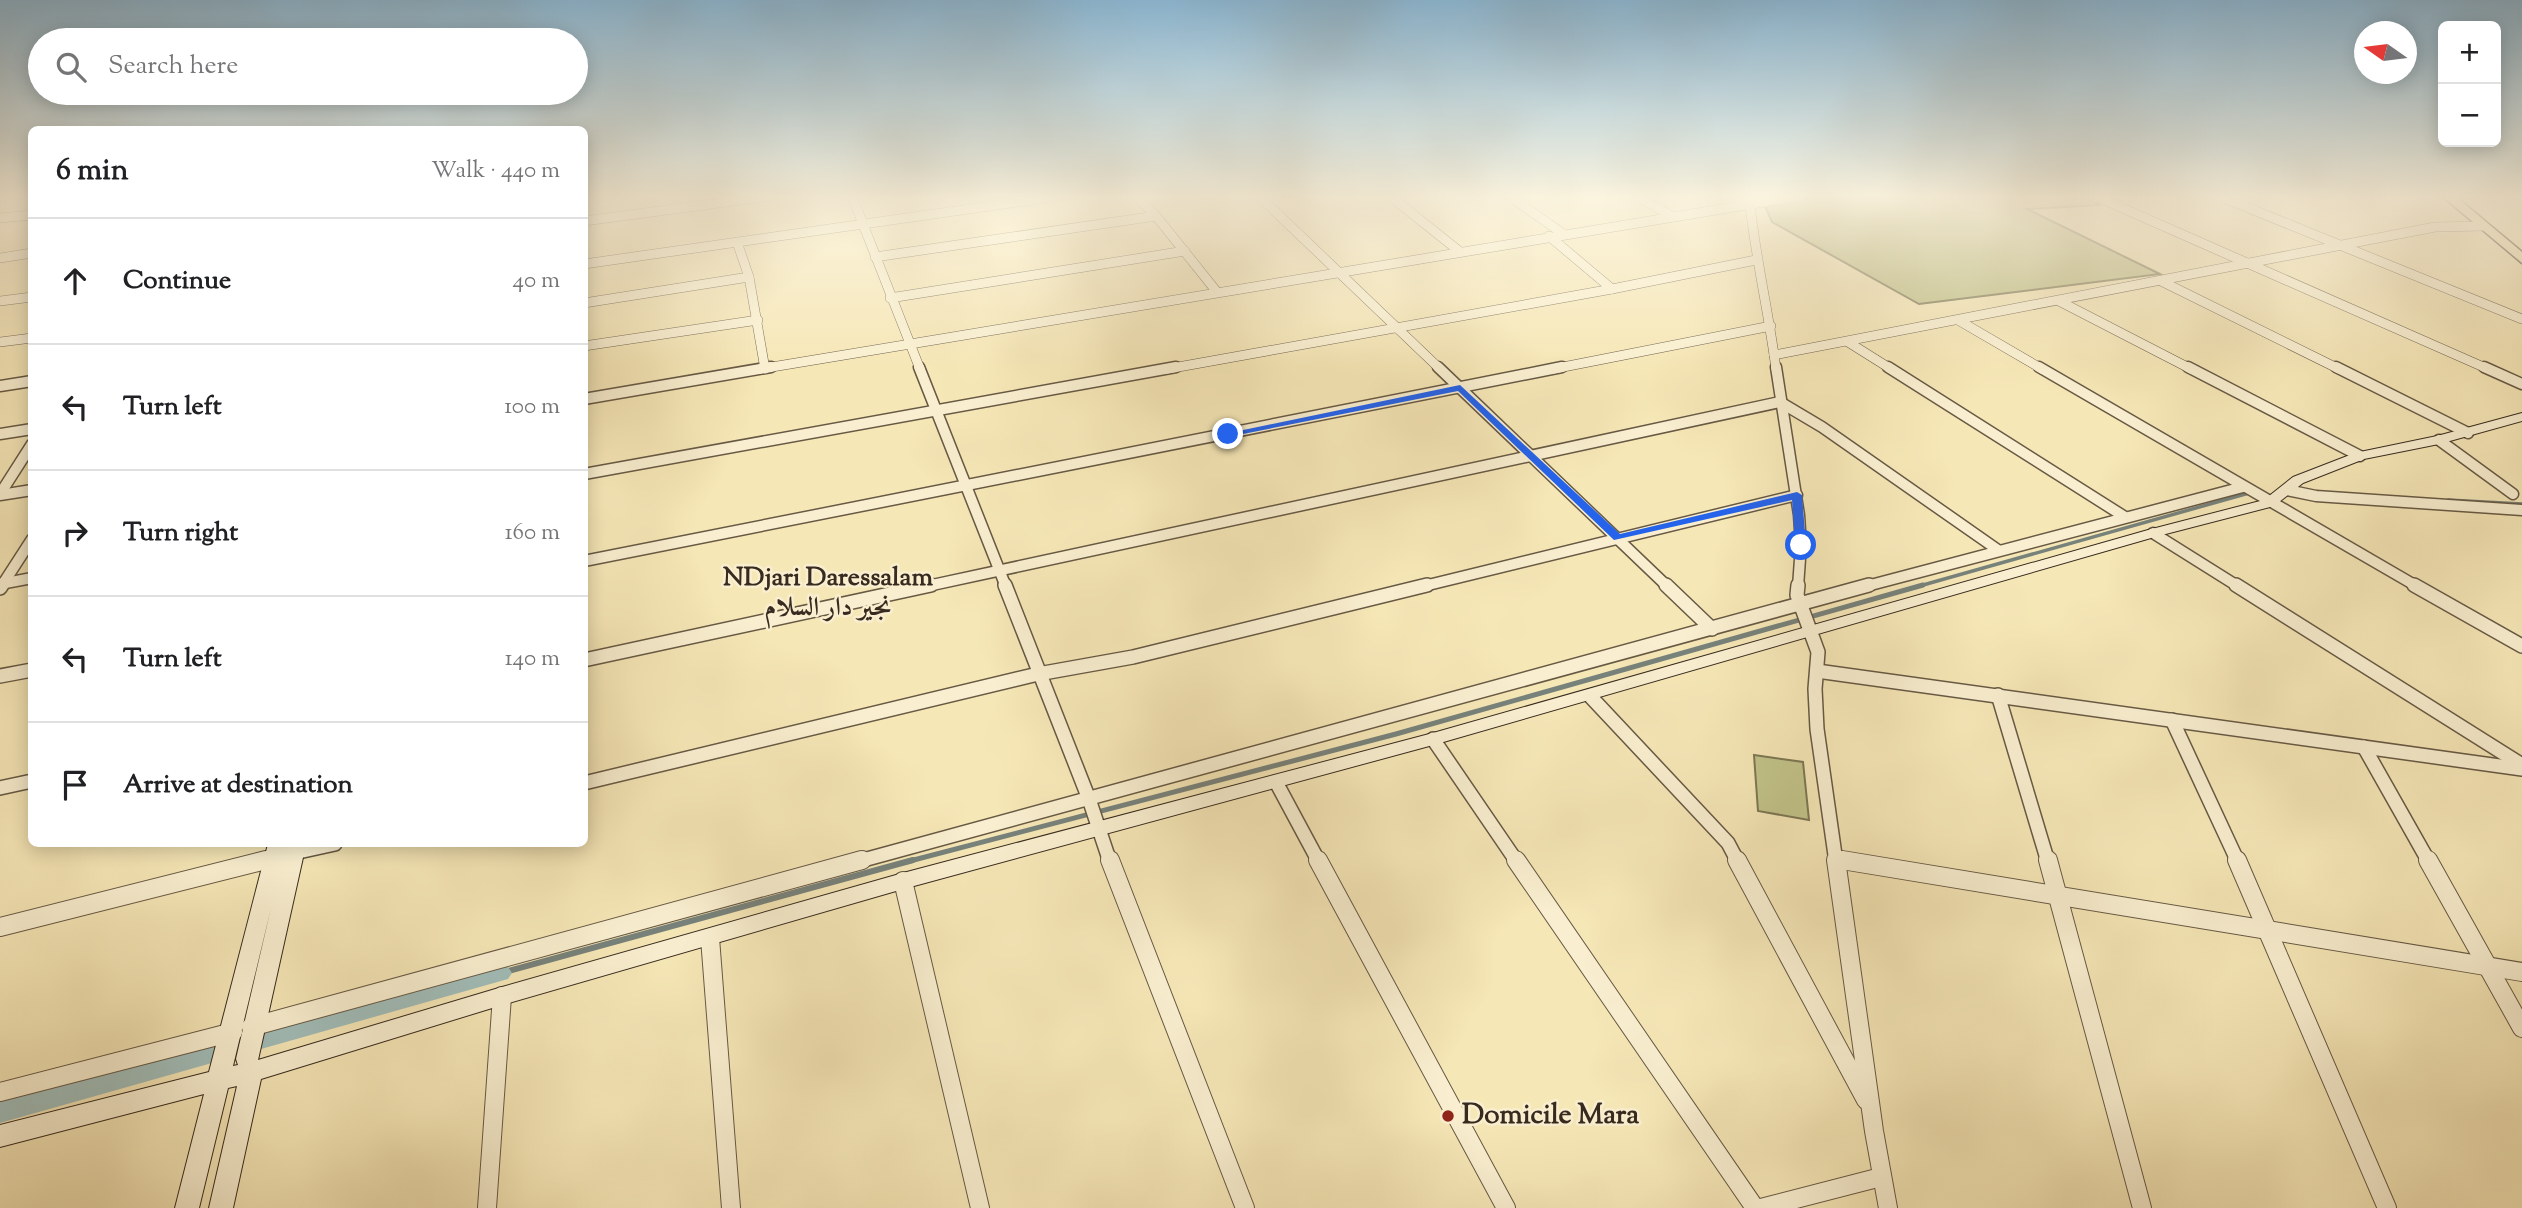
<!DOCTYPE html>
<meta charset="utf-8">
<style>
body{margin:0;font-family:"Sorts Mill Goudy",Amiri,serif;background:#f2f2f2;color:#202124}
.controls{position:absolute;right:21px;top:21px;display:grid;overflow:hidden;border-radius:10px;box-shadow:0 4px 18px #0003}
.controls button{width:63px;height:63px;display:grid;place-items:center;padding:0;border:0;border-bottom:2px solid #e0e0e0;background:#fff;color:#202124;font:35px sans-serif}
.compass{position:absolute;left:2354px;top:21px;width:63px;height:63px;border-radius:50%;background:#fff;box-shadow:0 4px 18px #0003;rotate:284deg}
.stop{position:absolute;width:21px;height:21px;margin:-16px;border:5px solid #2563eb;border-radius:50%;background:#fff}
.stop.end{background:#2563eb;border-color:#fff;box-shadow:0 2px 7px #0008}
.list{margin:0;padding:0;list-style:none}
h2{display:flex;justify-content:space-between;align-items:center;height:91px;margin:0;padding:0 28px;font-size:30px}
h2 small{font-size:23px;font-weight:400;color:#757577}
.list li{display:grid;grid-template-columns:46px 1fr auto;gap:21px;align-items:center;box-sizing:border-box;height:126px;padding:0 28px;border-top:2px solid #e0e0e0}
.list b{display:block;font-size:26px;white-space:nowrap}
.list em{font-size:23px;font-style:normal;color:#757577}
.icon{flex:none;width:38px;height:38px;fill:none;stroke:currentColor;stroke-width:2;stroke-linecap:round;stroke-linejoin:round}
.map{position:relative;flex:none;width:2522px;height:1208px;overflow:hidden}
.search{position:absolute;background:#fff;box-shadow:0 4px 18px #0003;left:28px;top:28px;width:560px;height:77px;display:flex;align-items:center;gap:18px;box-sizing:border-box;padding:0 24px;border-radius:38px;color:#757577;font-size:26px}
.panel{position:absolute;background:#fff;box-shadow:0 4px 18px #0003;left:28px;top:126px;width:560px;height:721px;border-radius:10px}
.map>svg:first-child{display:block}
.green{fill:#c2c48a;stroke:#7c7754;stroke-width:2}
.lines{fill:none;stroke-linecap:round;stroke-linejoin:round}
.stream-far2{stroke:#77827b;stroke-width:3.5}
.stream-far1{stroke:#77827b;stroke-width:5}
.stream{stroke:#77827b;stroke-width:6}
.canal{fill:#a1bdb9;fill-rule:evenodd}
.street-far3-casing{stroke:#675944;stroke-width:10}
.street-far2-casing{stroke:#675944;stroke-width:13}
.street-far1-casing{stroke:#675944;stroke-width:16}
.street-casing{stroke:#675944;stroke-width:20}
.secondary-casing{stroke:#372a1e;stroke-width:2}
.primary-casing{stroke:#372a1e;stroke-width:3}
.street-far3{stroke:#f9efd0;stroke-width:9}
.street-far2{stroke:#f9efd0;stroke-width:10}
.street-far1{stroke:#f9efd0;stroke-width:13}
.street{stroke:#f9efd0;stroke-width:18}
.secondary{fill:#f9efd0;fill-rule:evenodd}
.primary{fill:#f6e7b7;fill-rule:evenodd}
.route{fill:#2563eb}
.poi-dot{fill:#8f2418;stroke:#f9efd0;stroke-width:2.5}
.labels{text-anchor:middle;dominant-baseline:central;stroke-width:5;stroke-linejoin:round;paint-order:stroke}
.neighbourhood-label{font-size:26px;font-weight:bold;fill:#372a1e;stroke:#f9efd0}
.near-poi-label{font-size:28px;font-weight:bold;fill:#372a1e;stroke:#f9efd0;text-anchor:start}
</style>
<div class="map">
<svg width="2522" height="1208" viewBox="0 0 2522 1208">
<rect width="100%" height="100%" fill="#f6e7b7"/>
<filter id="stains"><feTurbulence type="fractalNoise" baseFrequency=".00286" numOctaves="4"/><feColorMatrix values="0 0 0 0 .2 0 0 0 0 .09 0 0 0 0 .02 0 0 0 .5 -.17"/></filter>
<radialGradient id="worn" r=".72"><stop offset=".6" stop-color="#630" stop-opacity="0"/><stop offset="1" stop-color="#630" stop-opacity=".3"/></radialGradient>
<g class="green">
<polygon points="1825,196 2081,196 2101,205 2027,209 2160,274 1919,304 1772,222 1765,206"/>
<polygon points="1754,755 1803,762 1809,820 1758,811"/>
</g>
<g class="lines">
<g class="stream-far2">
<polyline points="2448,500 2522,504"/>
<polyline points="1916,587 2249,493"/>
</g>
<polyline class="stream-far1" points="906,862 1396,734 1923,585"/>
<polyline class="stream" points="501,973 913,860"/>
<polygon class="canal" points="501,964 508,967 512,973 508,979 0,1123 0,1101"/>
<defs>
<g id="street-far3">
<polyline points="852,196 920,369"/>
<polyline points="1136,196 1156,216 1217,292"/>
<polyline points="1259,196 1440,369"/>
<polyline points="1390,196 1459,251"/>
<polyline points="1509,196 1562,233"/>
<polyline points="1637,196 1673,217"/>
<path d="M1736,196L1750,205C1756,260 1769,314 1776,369"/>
<polyline points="2095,196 2488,369"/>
<polyline points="2219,196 2522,319"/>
<polyline points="0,218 32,215"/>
<polyline points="584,221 772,196"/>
<polyline points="1549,236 1612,289"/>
<polyline points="737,242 749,277 765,369"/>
<polyline points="875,257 1156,216"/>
<polyline points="0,258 32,253"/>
<polyline points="584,264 1060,196"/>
<polyline points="2161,281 2339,369"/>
<polyline points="890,298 1185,251"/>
<polyline points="0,301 32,297"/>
<polyline points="2059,301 2191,369"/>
<polyline points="584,303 749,277"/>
<polyline points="1958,320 2042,369"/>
<polyline points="0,342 32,338"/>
<polyline points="1848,342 1891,369"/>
<polyline points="584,346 758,320"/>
<polyline points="1774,355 2435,227 2483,226"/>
<polyline points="760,369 1800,196"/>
<polyline points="1167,369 1612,289 1756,260"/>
<polyline points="1553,369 1771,326"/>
</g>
<g id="street-far2">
<polyline points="919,367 1006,587"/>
<polyline points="1438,367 1668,587"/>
<polyline points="1776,367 1799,515 1801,545 1798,587"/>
<polyline points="1888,367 2125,517"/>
<polyline points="2039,367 2418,587"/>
<polyline points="2188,367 2360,456"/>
<polyline points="2336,367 2468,433"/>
<polyline points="2484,367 2522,384"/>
<polyline points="0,386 32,381"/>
<polyline points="584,399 771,367"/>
<polyline points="0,434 32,429"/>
<polyline points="2439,440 2513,494"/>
<polyline points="584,474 1176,367"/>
<polyline points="2287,490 2316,496 2522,510"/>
<polyline points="0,494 32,444"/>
<polyline points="0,495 32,490"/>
<polyline points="2153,533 2239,587"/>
<polyline points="584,561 1562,367"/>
<polyline points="0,584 32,578"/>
<polyline points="1,587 32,539"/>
<polyline points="923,587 1780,402 1822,427 1998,550"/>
<polyline points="1420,587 1797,495"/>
<polyline points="1863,587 2243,487"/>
</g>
<g id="street-far1">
<polyline points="1005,585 1089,799 1110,862"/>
<polyline points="1666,585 1712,629"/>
<polyline points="1798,585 1797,595 1818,652 1815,689 1817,729 1836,862"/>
<polyline points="2236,585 2522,765"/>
<polyline points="2414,585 2522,646"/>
<polyline points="0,588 2,585"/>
<polyline points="584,660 931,585"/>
<polyline points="1817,671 2522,769"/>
<polyline points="0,676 32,670"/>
<polyline points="1998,695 2048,862"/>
<polyline points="1590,696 1728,843 1738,862"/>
<polyline points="2172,720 2238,862"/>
<polyline points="1433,739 1517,862"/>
<polyline points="2364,747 2429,862"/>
<polyline points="1276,782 1319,862"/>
<polyline points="584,783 1038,674 1133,657 1427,585"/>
<polyline points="0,788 32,781"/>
<polyline points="294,853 335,844"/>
<polyline points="1835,859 1852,862"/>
<polyline points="259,862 274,858"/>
<polyline points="856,862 1869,585"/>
</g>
<g id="street">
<polyline points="1110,860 1245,1208"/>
<polyline points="1318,860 1506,1208"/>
<polyline points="1516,860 1755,1208"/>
<polyline points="1737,860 1866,1100"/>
<polyline points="1836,860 1874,1131 1888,1208"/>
<polyline points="1842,860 2522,972"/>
<polyline points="2048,860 2142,1208"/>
<polyline points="2237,860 2387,1208"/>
<polyline points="2428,860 2522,1028"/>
<polyline points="903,881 980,1208"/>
<polyline points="0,927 266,860"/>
<polyline points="710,938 731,1208"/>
<polyline points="251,1027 862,860"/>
<polyline points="0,1092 233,1032"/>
<polyline points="487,1208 502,996"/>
<polyline points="1761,1208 1881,1177"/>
</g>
<path id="secondary" d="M2522,413V421L2439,444L2364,459L2303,483L2274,506L2158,536L1433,745L903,889L502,1005L261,1079L233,1208H209L237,1086L228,1088L199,1208H175L204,1094L0,1147V1125L209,1072L268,844H306L258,1060L502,987L903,873L1433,733L2148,530L2264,500L2293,477L2355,453L2437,436ZM271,908L236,1059L238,1065L233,1066Z"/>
<polygon id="primary" points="2442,196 2455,196 2522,252 2522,263"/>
</defs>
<use href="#street-far3" class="street-far3-casing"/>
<use href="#street-far2" class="street-far2-casing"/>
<use href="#street-far1" class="street-far1-casing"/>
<use href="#street" class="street-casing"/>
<use href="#secondary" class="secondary-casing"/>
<use href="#primary" class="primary-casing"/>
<use href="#street-far3" class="street-far3"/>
<use href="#street-far2" class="street-far2"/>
<use href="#street-far1" class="street-far1"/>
<use href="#street" class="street"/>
<use href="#secondary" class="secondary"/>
<use href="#primary" class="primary"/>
</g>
<linearGradient id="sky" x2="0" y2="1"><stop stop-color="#8bb8d5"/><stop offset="0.54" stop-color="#fbf4df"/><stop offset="1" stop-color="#fbf4df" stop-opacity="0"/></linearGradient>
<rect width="2522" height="365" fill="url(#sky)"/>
<polygon class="route" points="1460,385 1620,534 1797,492 1802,495 1806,545 1801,549 1795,545 1792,500 1614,540 1458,391 1228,437 1224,434"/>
<circle class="poi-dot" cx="1448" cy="1116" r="7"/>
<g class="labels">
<g class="neighbourhood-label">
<text x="828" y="578">NDjari Daressalam<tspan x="828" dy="30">نجير دار السلام</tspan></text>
</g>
<g class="near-poi-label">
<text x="1462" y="1116">Domicile Mara</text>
</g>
</g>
<rect width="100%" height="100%" filter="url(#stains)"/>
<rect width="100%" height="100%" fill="url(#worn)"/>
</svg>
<div class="controls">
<button>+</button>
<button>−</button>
</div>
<svg class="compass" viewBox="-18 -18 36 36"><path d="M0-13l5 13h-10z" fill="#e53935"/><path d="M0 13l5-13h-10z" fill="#757577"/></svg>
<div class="stop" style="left:1801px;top:545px"></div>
<div class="stop end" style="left:1228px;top:434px"></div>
<div class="search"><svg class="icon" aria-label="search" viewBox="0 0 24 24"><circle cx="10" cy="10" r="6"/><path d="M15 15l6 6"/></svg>Search here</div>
<section class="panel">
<h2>6 min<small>Walk · 440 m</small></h2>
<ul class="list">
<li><svg class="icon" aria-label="ahead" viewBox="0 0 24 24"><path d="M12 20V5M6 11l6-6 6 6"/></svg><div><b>Continue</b></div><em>40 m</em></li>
<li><svg class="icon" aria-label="left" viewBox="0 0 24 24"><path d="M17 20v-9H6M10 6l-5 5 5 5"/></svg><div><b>Turn left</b></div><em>100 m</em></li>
<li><svg class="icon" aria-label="right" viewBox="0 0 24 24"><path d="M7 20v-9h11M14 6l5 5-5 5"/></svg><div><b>Turn right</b></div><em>160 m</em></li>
<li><svg class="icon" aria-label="left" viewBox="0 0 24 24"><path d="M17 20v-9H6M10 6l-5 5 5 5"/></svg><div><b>Turn left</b></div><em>140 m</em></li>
<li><svg class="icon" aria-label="arrive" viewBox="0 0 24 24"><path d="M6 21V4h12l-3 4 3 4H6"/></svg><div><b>Arrive at destination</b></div></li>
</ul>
</section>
</div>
